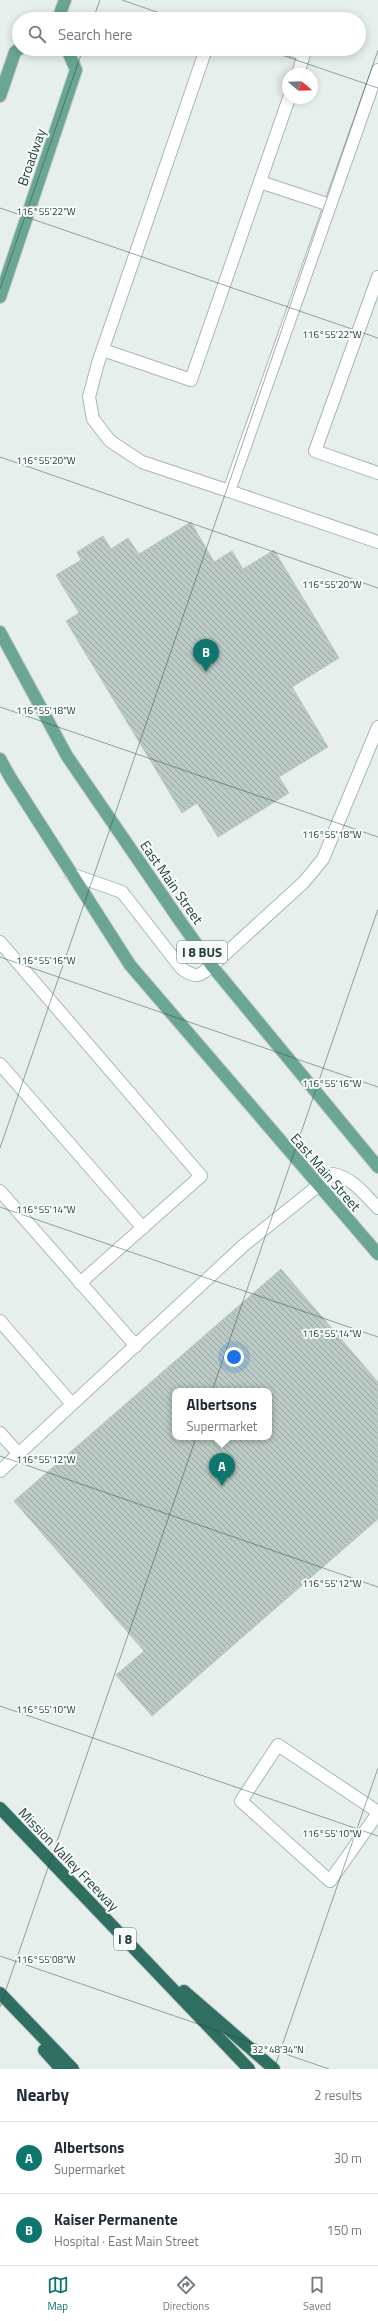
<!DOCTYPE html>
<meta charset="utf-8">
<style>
body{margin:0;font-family:"Titillium Web",sans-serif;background:#f6f6f7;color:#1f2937}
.compass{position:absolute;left:282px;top:68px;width:36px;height:36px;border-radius:50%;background:#fff;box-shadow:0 2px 10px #0003;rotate:109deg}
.you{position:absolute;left:234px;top:1357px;width:14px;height:14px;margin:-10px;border:3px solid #fff;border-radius:50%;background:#1a73e8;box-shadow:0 0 0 6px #1a73e833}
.badge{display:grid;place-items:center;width:26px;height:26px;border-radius:50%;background:#0f766e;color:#fff;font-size:13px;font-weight:700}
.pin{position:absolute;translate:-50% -33px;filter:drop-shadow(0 1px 2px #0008)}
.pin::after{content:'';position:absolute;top:21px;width:14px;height:12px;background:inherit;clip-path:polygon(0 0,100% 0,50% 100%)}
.popup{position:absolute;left:172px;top:1388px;width:100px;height:52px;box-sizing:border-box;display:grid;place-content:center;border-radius:8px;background:#fff;filter:drop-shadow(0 1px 3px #0005);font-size:13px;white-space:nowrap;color:#747a83}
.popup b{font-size:15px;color:#1f2937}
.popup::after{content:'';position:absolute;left:50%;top:100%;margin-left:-8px;border:8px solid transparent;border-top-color:#fff}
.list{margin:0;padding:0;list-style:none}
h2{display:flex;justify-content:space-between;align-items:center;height:52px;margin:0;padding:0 16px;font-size:17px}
h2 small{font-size:13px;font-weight:400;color:#747a83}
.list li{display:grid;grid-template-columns:26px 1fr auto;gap:12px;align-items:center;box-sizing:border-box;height:72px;padding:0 16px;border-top:1px solid #e0e1e3}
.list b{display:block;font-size:15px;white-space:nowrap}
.list p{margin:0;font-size:13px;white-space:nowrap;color:#747a83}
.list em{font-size:13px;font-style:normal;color:#747a83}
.icon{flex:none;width:22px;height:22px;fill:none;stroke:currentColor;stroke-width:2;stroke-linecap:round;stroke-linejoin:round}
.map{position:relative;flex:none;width:378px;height:2069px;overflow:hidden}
.search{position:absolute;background:#fff;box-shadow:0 2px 10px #0003;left:12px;right:12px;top:12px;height:44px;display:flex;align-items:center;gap:10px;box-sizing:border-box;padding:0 14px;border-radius:22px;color:#747a83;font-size:15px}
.sheet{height:196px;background:#fff}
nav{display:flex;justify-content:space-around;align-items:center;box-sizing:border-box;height:56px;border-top:1px solid #e0e1e3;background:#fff;font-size:11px;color:#747a83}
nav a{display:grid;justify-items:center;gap:2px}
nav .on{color:#0f766e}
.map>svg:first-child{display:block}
.building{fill:url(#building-back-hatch);stroke:#b8c9c2;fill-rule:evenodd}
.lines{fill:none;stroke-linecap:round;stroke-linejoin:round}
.lane-casing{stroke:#a8b8b2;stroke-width:14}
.primary-casing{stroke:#c2cac8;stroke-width:14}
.highway-casing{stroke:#c2cac8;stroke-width:14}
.lane{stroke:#fff;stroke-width:12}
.primary{stroke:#6aa596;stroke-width:12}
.highway{stroke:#2f6f62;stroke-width:12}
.ticks{fill:none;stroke:#24423a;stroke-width:1;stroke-opacity:0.45}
.labels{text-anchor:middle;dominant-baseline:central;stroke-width:4;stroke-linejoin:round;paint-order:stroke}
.shield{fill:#f7fbf9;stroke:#637a73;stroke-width:1}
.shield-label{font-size:13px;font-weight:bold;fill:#24423a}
.street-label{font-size:14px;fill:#24423a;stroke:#f7fbf9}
.ticks-label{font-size:10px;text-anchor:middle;fill:#24423a;stroke:#f7fbf9;stroke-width:4;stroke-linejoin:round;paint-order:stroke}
</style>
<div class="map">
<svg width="378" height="2069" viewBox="0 0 378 2069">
<defs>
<pattern id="building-back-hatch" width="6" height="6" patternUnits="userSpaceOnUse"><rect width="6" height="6" fill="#bbcac4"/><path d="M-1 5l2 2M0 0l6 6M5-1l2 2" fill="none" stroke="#98a6a0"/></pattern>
</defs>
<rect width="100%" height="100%" fill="#e6efeb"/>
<g class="building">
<polygon points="191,522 214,562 232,551 243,569 274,550 339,658 292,687 328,747 279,777 289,793 218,837 197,803 182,813 66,621 79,613 56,575 81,560 77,552 103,536 111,549 128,538 139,554"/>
<path d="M281,1269L378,1382V1519L152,1716L116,1675L144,1651L14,1501ZM175,1391H269V1437H175Z"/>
</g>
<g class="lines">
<defs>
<g id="lane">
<polyline points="206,49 98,363 89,397 93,419 110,441 142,462 229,491"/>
<polyline points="288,49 304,54 298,74"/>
<polyline points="378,70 229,491 378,542"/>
<polyline points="260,182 330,205"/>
<polyline points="378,277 315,451 378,473"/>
<polyline points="103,350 191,380 289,98"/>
<path d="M71,874L122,892L182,969C197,978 198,977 212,966L304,882L323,859L378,727"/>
<polyline points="0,942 201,1176 80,1283"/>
<polyline points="0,1064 143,1228"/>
<polyline points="0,1191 136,1346"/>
<polyline points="0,1321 72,1404"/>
<polyline points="0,1433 19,1454"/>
<path d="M0,1471L244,1245L333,1174C353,1178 364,1194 378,1208"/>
<polyline points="378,1812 278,1745 241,1801 330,1881 378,1813"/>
</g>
<g id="primary">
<polyline points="58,19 65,0"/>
<polyline points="0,96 15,52 19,49"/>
<polyline points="0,297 76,70 67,49"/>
<polyline points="0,632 67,756 180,921 212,966 378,1167"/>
<polyline points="0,759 10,777 130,965 378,1254"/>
</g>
<g id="highway">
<polyline points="0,1808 249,2069"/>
<polyline points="184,1991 274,2069"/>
<polyline points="0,1993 73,2069"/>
<polyline points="44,2050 61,2069"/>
</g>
</defs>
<use href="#lane" class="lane-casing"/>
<use href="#primary" class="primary-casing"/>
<use href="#highway" class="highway-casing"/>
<use href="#lane" class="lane"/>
<use href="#primary" class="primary"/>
<use href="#highway" class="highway"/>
</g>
<path class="ticks" d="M122,0L177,19M93,19L100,0M264,49L378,88M0,208L378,338M0,289L83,49M0,457L378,588M0,707L378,837M0,957L378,1087M0,1148L378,50M0,1207L378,1337M0,1456L378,1587M0,1706L378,1836M0,1956L329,2069M0,2007L378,909M274,2069L378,1768"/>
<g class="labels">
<g class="shield">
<rect x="177" y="941" width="50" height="22" rx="3"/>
<rect x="114" y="1928" width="22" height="22" rx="3"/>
</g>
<g class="shield-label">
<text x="202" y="952">I 8 BUS</text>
<text x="125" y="1939">I 8</text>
</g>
<g class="street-label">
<text transform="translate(31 157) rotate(-71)">Broadway</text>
<text transform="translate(172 882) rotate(55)">East Main Street</text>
<text transform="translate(326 1172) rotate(49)">East Main Street</text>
<text transform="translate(69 1859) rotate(46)">Mission Valley Freeway</text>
</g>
</g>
<g class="ticks-label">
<text x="46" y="215">116°55'22"W</text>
<text x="332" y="338">116°55'22"W</text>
<text x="46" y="464">116°55'20"W</text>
<text x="332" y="588">116°55'20"W</text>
<text x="46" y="714">116°55'18"W</text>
<text x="332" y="838">116°55'18"W</text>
<text x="46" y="964">116°55'16"W</text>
<text x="332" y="1087">116°55'16"W</text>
<text x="46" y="1213">116°55'14"W</text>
<text x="332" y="1337">116°55'14"W</text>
<text x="46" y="1463">116°55'12"W</text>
<text x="332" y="1587">116°55'12"W</text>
<text x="46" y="1713">116°55'10"W</text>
<text x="332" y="1837">116°55'10"W</text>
<text x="46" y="1963">116°55'08"W</text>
<text x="278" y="2053">32°48'34"N</text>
</g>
</svg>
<svg class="compass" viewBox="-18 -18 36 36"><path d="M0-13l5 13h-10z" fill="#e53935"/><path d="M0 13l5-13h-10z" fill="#747a83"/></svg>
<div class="you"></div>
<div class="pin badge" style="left:222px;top:1486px">A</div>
<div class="popup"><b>Albertsons</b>Supermarket</div>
<div class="pin badge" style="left:206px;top:672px">B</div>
<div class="search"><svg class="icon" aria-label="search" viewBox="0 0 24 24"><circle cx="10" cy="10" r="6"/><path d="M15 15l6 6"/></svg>Search here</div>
</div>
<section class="sheet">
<h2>Nearby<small>2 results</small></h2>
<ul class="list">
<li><span class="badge">A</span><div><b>Albertsons</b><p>Supermarket</p></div><em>30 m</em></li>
<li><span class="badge">B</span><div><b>Kaiser Permanente</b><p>Hospital · East Main Street</p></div><em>150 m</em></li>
</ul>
</section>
<nav>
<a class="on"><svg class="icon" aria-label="map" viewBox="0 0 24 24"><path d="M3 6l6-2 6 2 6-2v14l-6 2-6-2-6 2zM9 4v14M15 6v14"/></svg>Map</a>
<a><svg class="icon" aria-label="directions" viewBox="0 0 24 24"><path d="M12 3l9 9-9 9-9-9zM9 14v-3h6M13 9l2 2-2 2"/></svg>Directions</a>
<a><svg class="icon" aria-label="saved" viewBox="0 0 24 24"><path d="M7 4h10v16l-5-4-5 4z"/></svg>Saved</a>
</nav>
